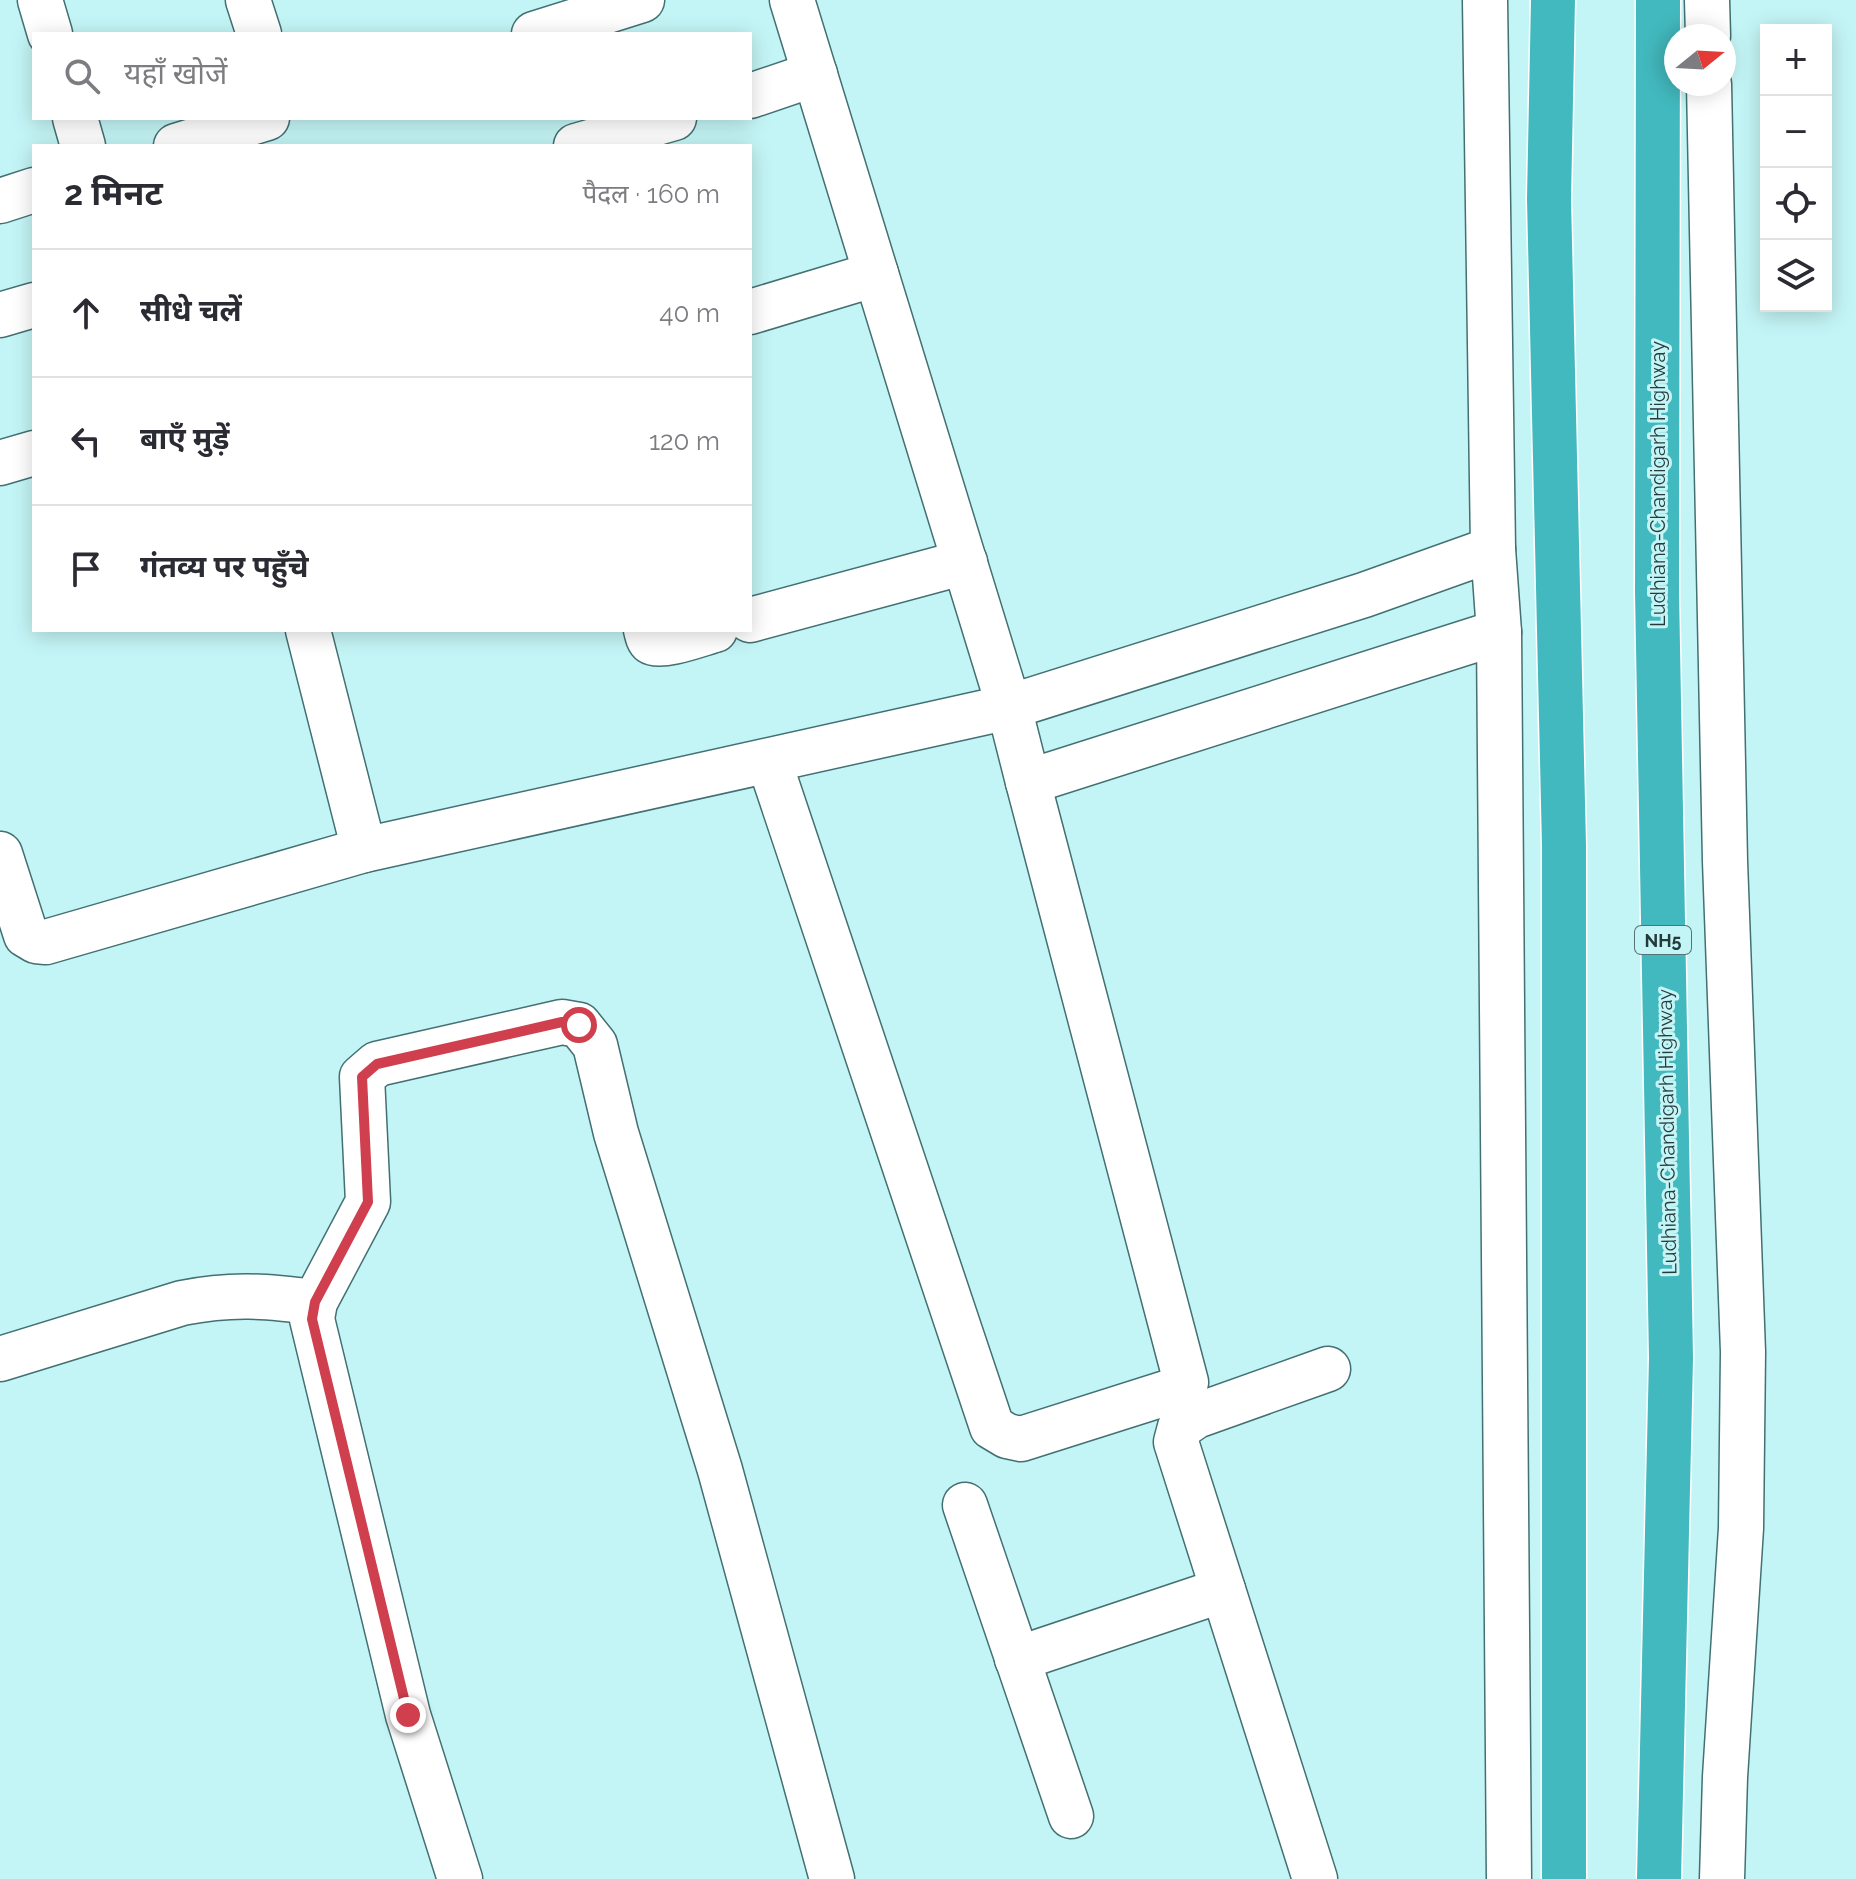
<!DOCTYPE html>
<html lang="hi">
<meta charset="utf-8">
<style>
body{margin:0;font-family:Raleway,"Noto Sans Devanagari",sans-serif;background:#f7f7f7;color:#2b2b33}
.controls{position:absolute;right:24px;top:24px;display:grid;overflow:hidden;border-radius:0px;box-shadow:0 4px 20px #0003}
.controls button{width:72px;height:72px;display:grid;place-items:center;padding:0;border:0;border-bottom:2px solid #e1e1e2;background:#fff;color:#2b2b33;font:40px sans-serif}
.compass{position:absolute;left:1664px;top:24px;width:72px;height:72px;border-radius:50%;background:#fff;box-shadow:0 4px 20px #0003;rotate:72deg}
.stop{position:absolute;width:24px;height:24px;margin:-18px;border:6px solid #cf3f4d;border-radius:50%;background:#fff}
.stop.end{background:#cf3f4d;border-color:#fff;box-shadow:0 2px 8px #0008}
.list{margin:0;padding:0;list-style:none}
h2{display:flex;justify-content:space-between;align-items:center;height:104px;margin:0;padding:0 32px;font-size:34px}
h2 small{font-size:26px;font-weight:400;color:#7c7c81}
.list li{display:grid;grid-template-columns:52px 1fr auto;gap:24px;align-items:center;box-sizing:border-box;height:128px;padding:0 32px;border-top:2px solid #e1e1e2}
.list b{display:block;font-size:30px;white-space:nowrap}
.list em{font-size:26px;font-style:normal;color:#7c7c81}
.icon{flex:none;width:44px;height:44px;fill:none;stroke:currentColor;stroke-width:2;stroke-linecap:round;stroke-linejoin:round}
.map{position:relative;flex:none;width:1856px;height:1879px;overflow:hidden}
.search{position:absolute;background:#fff;box-shadow:0 4px 20px #0003;left:32px;top:32px;width:720px;height:88px;display:flex;align-items:center;gap:20px;box-sizing:border-box;padding:0 28px;border-radius:0px;color:#7c7c81;font-size:30px}
.panel{position:absolute;background:#fff;box-shadow:0 4px 20px #0003;left:32px;top:144px;width:720px;height:488px;border-radius:0px}
.map>svg:first-child{display:block}
.lines{fill:none;stroke-linecap:round;stroke-linejoin:round}
.minor-casing{stroke:#437072;stroke-width:47}
.highway-casing{stroke:#fff;stroke-width:47}
.minor{stroke:#fff;stroke-width:44}
.highway{stroke:#42b9be;stroke-width:44}
.route{stroke:#cf3f4d;stroke-width:10}
.labels{text-anchor:middle;dominant-baseline:central;stroke-width:6;stroke-linejoin:round;paint-order:stroke}
.shield{fill:#c4f5f6;stroke:#567273;stroke-width:2}
.shield-label{font-size:18px;font-weight:bold;fill:#273a3b}
.street-label{font-size:20px;fill:#273a3b;stroke:#c4f5f6}
</style>
<div class="map">
<svg width="1856" height="1879" viewBox="0 0 1856 1879">
<rect width="100%" height="100%" fill="#c4f5f6"/>
<g class="lines">
<defs>
<g id="minor">
<polyline points="40,0 50,34"/>
<polyline points="248,0 259,34"/>
<polyline points="792,0 1009,707 1028,782 1499,632"/>
<polyline points="1485,0 1493,549 1499,632 1509,1879"/>
<polyline points="1707,0 1708,36"/>
<polyline points="534,34 642,0"/>
<polyline points="1709,84 1725,861 1743,1352 1741,1528 1725,1777 1722,1879"/>
<polyline points="750,96 815,74"/>
<polyline points="75,118 83,146"/>
<polyline points="176,146 267,118"/>
<polyline points="576,146 674,118"/>
<polyline points="0,201 34,190"/>
<polyline points="750,312 876,274"/>
<polyline points="0,315 34,305"/>
<polyline points="0,463 34,453"/>
<polyline points="750,620 965,562"/>
<polyline points="308,630 364,850 1009,707 1364,595 1493,549"/>
<path d="M646,630C647,633 648,640 651,642C661,649 703,633 715,630"/>
<polyline points="769,761 992,1427 1007,1436 1021,1439 1182,1388 1186,1382 1028,782"/>
<polyline points="0,854 26,935 36,941 46,942 364,850"/>
<path d="M0,1359L182,1303C232,1293 265,1296 315,1302"/>
<polyline points="965,1505 1071,1816"/>
<polyline points="1017,1659 1223,1590"/>
<polyline points="460,1879 408,1715 312,1319 315,1302 368,1202 362,1077 377,1064 562,1022 579,1025 595,1045 616,1133 720,1470 832,1879"/>
<polyline points="1315,1879 1176,1442 1180,1427 1196,1416 1328,1369"/>
</g>
<g id="highway">
<polyline points="1553,0 1549,199 1564,846 1564,1879"/>
<polyline points="1658,0 1657,592 1671,1358 1659,1879"/>
</g>
</defs>
<use href="#minor" class="minor-casing"/>
<use href="#highway" class="highway-casing"/>
<use href="#minor" class="minor"/>
<use href="#highway" class="highway"/>
</g>
<g class="lines">
<polyline class="route" points="408,1715 312,1319 315,1302 368,1202 362,1077 377,1064 562,1022 579,1025"/>
</g>
<g class="labels">
<rect class="shield" x="1635" y="926" width="56" height="28" rx="6"/>
<g class="shield-label">
<text x="1663" y="940">NH5</text>
</g>
<g class="street-label">
<text transform="translate(1658 484) rotate(-90)">Ludhiana-Chandigarh Highway</text>
<text transform="translate(1667 1132) rotate(-91)">Ludhiana-Chandigarh Highway</text>
</g>
</g>
</svg>
<div class="controls">
<button>+</button>
<button>−</button>
<button><svg class="icon" aria-label="locate" viewBox="0 0 24 24"><circle cx="12" cy="12" r="6"/><path d="M12 2v4M12 18v4M2 12h4M18 12h4"/></svg></button>
<button><svg class="icon" aria-label="layers" viewBox="0 0 24 24"><path d="M12 4l9 5-9 5-9-5zM3 14l9 5 9-5"/></svg></button>
</div>
<svg class="compass" viewBox="-18 -18 36 36"><path d="M0-13l5 13h-10z" fill="#e53935"/><path d="M0 13l5-13h-10z" fill="#7c7c81"/></svg>
<div class="stop" style="left:579px;top:1025px"></div>
<div class="stop end" style="left:408px;top:1715px"></div>
<div class="search"><svg class="icon" aria-label="search" viewBox="0 0 24 24"><circle cx="10" cy="10" r="6"/><path d="M15 15l6 6"/></svg>यहाँ खोजें</div>
<section class="panel">
<h2>2 मिनट<small>पैदल · 160 m</small></h2>
<ul class="list">
<li><svg class="icon" aria-label="ahead" viewBox="0 0 24 24"><path d="M12 20V5M6 11l6-6 6 6"/></svg><div><b>सीधे चलें</b></div><em>40 m</em></li>
<li><svg class="icon" aria-label="left" viewBox="0 0 24 24"><path d="M17 20v-9H6M10 6l-5 5 5 5"/></svg><div><b>बाएँ मुड़ें</b></div><em>120 m</em></li>
<li><svg class="icon" aria-label="arrive" viewBox="0 0 24 24"><path d="M6 21V4h12l-3 4 3 4H6"/></svg><div><b>गंतव्य पर पहुँचे</b></div></li>
</ul>
</section>
</div>
